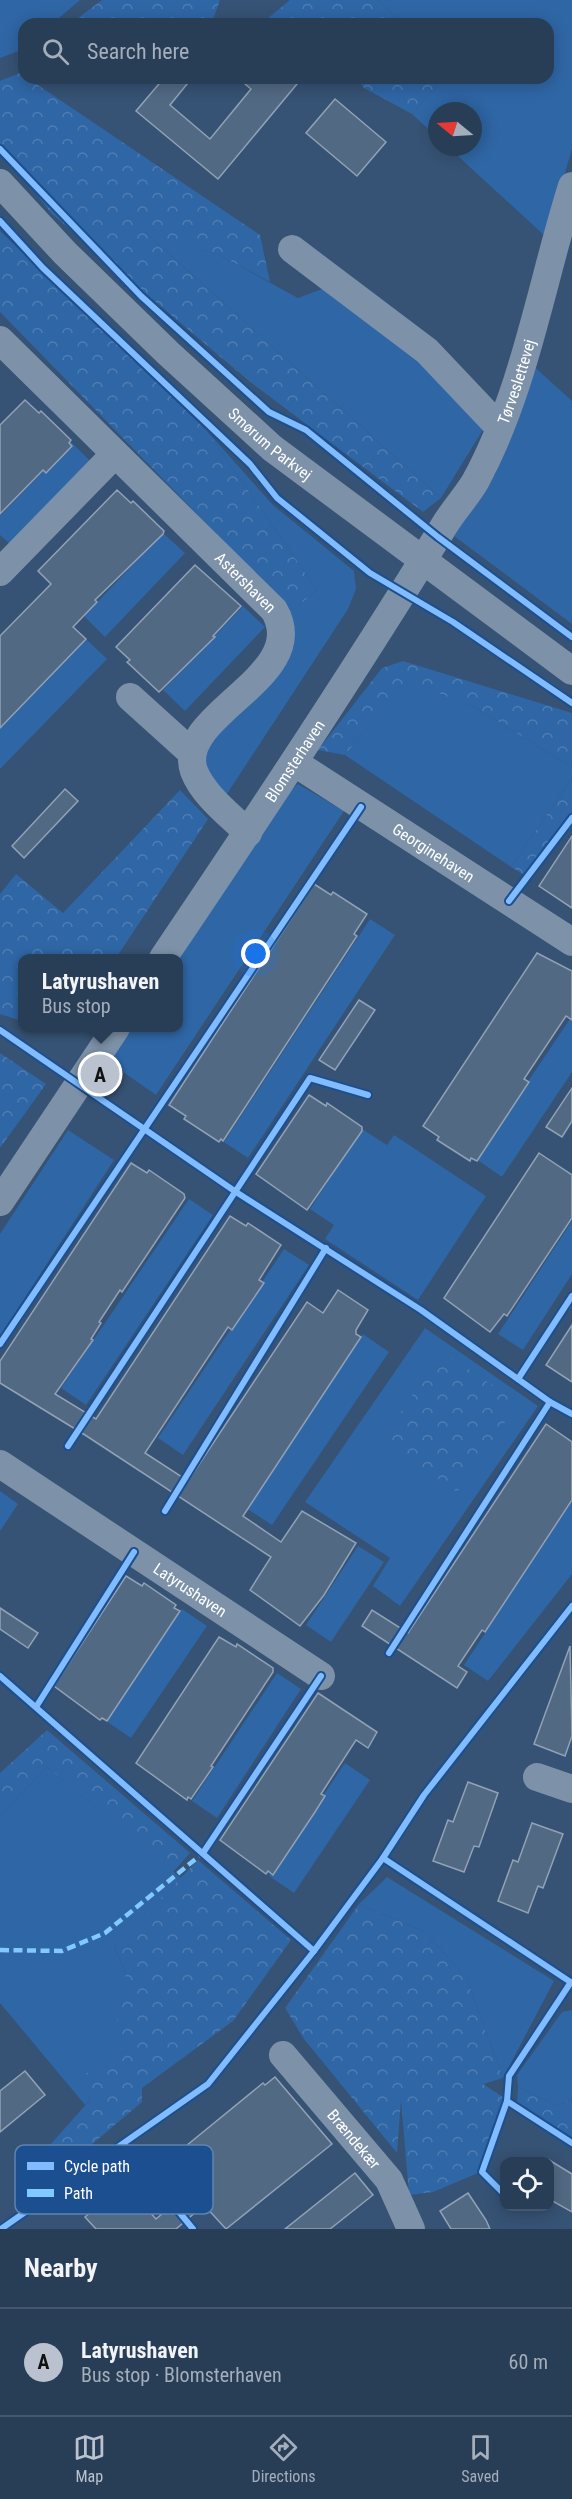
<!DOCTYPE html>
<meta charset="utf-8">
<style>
body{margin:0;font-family:"Roboto Condensed",sans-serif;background:#344961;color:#f1f3f6}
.controls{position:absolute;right:18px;bottom:18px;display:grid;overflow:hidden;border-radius:12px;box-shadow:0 3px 15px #0003}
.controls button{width:54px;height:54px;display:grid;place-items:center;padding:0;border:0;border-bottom:2px solid #44576d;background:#283e57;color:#f1f3f6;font:30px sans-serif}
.compass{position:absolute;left:428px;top:102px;width:54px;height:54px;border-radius:50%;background:#283e57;box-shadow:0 3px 15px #0003;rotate:288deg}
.you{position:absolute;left:256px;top:954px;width:21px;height:21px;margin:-15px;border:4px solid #fff;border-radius:50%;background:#1a73e8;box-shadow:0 0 0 9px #1a73e833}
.badge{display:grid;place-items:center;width:39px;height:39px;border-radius:50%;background:#b9c2ce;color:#111;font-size:20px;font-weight:700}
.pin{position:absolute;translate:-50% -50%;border:3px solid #fff;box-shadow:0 2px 6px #0006}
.popup{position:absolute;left:18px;top:954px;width:165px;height:78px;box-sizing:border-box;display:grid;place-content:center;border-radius:12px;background:#283e57;filter:drop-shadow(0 2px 4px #0005);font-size:20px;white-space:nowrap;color:#a5aeba}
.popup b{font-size:22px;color:#f1f3f6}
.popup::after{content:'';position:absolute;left:50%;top:100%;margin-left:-12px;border:12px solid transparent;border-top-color:#283e57}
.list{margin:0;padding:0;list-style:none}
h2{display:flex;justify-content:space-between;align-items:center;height:78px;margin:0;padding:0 24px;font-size:26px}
h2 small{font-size:20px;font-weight:400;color:#a5aeba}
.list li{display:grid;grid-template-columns:39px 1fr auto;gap:18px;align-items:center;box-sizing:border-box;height:108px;padding:0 24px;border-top:2px solid #44576d}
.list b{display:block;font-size:22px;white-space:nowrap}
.list p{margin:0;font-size:20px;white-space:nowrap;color:#a5aeba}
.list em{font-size:20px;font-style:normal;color:#a5aeba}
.icon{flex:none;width:33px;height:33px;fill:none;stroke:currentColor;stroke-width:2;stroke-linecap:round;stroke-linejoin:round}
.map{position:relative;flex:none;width:572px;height:2229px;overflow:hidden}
.search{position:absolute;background:#283e57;box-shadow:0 3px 15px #0003;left:18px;right:18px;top:18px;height:66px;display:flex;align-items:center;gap:15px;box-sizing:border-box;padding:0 21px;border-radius:18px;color:#a5aeba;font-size:22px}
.sheet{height:186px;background:#283e57}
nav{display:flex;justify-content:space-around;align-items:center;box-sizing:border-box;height:84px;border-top:2px solid #44576d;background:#283e57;font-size:16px;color:#a5aeba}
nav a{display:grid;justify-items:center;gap:3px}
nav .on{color:#b9c2ce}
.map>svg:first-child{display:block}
.green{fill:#2f66a5}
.forest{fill:url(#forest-crowns)}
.building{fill:#526984;stroke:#92a2b6;stroke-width:1.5}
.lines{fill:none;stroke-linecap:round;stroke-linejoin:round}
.minor{stroke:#7d92a8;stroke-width:28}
.quiet{stroke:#80caff;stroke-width:4.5;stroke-dasharray:9 4.5;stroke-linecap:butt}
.cycleway-casing{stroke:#1b4f8f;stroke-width:10}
.cycleway{stroke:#80bcff;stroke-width:6}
.labels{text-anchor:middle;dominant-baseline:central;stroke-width:6;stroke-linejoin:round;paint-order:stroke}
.street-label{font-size:16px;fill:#fff;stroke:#1b4f8f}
.key{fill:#1b4f8f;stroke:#5f84b1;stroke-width:1.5}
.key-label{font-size:16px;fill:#fff}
</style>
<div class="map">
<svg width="572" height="2229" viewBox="0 0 572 2229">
<defs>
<pattern id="forest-crowns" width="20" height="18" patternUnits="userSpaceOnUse" patternTransform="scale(1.5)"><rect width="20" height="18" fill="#2f66a5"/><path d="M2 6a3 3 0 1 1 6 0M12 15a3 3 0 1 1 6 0" fill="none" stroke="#4e7db2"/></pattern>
</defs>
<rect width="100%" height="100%" fill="#365274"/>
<g class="green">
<polygon points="0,0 80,0 52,24 24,24 24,49 0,58"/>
<polygon points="378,0 572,0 572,149 546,237 448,147 473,147 473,111 437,111 437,137 412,114 434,88 438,78 548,78 548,24 403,24"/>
<polygon points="144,231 221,256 298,298 330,286 465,395 484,428 441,498"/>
<polygon points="530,363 572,401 572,624 454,536 496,473 505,427"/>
<polygon points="207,431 273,505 354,571 356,589 348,609 225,797 203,776 210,738 289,614 317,590"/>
<polygon points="71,442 92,463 12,546 0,535 0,516"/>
<polygon points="163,533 185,553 105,637 84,616"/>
<polygon points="243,606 265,627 185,711 163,690"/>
<polygon points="84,637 107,659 0,769 0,724"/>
<polygon points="407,680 474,707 572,767 572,778 511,867 345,755"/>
<polygon points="298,784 344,811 156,1095 109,1062 132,1028 178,1028 178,958 288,792"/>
<polygon points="370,919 395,935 248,1158 224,1142"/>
<polygon points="572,1016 572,1072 502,1177 476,1159"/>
<polygon points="362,1129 387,1145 394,1135 486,1196 418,1300 325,1239 334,1225 310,1209"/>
<polygon points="68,1130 114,1160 0,1336 0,1234"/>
<polygon points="189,1199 213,1215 86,1405 61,1388"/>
<polygon points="572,1221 572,1274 523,1350 498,1334"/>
<polygon points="284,1249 309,1265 183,1455 158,1438"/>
<polygon points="425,1328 538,1406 400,1606 373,1586 390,1558 305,1502"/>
<polygon points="363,1334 389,1352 272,1525 246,1508"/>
<polygon points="0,1491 18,1504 0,1531"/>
<polygon points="572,1501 572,1574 488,1681 464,1665"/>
<polygon points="358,1546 384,1562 331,1642 306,1625"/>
<polygon points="182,1609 207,1626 131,1738 106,1721"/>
<polygon points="277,1673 301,1689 217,1818 192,1801"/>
<polygon points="345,1763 370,1780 294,1893 269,1876"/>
<polygon points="47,1767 181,1878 114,1946 126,1973 133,2046 84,2075 90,2100 85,2105 0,2003 0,1815"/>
<polygon points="387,1877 554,1981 503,2078 466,1977 425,1932 359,1904"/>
<polygon points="572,2010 572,2098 558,2106 518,2087 517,2075 562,2012"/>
</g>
<g class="forest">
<polygon points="102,0 220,0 214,17 205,24 70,24"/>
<polygon points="290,0 378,0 403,24 261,24"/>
<polygon points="20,73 260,235 270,282 221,256 145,232 441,498 423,512 249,381 51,213 0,147 0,81"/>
<polygon points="356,78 438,78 434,88 412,114 364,88"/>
<polygon points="0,231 207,431 317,590 289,614 280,599 0,312"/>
<polygon points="403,661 572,713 572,767 474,707 407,681 345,755 318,750 382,668"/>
<polygon points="572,778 572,815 528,877 511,867"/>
<polygon points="180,790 208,819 116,958 22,958 22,1021 0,1014 0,894 16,874 63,913"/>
<polygon points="0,1053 46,1084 0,1148"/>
<polygon points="442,1351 518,1403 457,1492 382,1440"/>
<polygon points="47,1730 190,1853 173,1872 47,1767 0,1815 0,1773"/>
<polygon points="198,1860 291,1940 233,2021 142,2088 142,2102 84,2151 55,2161 41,2155 90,2100 83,2075 133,2046 115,2031 126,1973 114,1946"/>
<polygon points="359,1904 425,1932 466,1977 503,2078 483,2084 506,2099 478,2173 433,2192 409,2195 401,2100 397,2153 304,2039 285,2008"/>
<polygon points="518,2087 558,2106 572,2098 572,2141 517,2106"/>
</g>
<g class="building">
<polygon points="164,78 192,78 170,105 210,139 251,89 238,78 302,78 218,179 136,111"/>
<polygon points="335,99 386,142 357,176 306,133"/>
<polygon points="25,400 39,413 41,411 71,440 69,443 72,446 46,473 43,470 0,514 0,425"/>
<polygon points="117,490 131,503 133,501 164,531 163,534 95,600 97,602 73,627 86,639 0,728 0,636 51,584 38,571"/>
<polygon points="195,565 241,606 213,636 215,637 159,692 127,662 130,660 116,647"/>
<polygon points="65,789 78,801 24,858 12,846"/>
<polygon points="572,836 572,908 539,886"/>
<polygon points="314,884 331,895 333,892 367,914 354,934 357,936 223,1141 221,1139 219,1142 184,1119 186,1116 169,1105"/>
<polygon points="537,953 572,971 572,1020 566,1016 524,1079 529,1082 477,1161 471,1158 470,1161 437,1140 439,1137 423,1126"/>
<polygon points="359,1000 375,1010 335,1070 319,1060"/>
<polygon points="572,1088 572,1121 562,1137 546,1127"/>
<polygon points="309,1095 326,1106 327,1103 362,1127 362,1131 307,1210 256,1174"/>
<polygon points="539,1153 572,1175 572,1218 507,1316 504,1314 490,1332 444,1298"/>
<polygon points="131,1163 147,1173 149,1170 184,1194 185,1198 122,1292 120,1290 99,1322 101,1323 91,1339 93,1340 55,1394 96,1419 230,1216 246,1226 248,1223 281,1245 259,1280 264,1283 232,1330 228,1327 145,1453 188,1481 307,1302 323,1313 338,1290 368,1310 356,1330 356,1334 361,1337 243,1516 281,1542 302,1511 356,1543 324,1595 300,1626 250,1590 271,1557 85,1435 0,1383 0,1361"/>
<polygon points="572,1325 572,1382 546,1365"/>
<polygon points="546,1424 572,1442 572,1500 485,1632 482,1630 458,1666 467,1672 457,1688 362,1626 372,1610 408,1633"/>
<polygon points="126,1576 142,1586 144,1583 176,1605 174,1608 180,1611 107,1721 102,1718 100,1720 54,1686"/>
<polygon points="0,1608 38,1633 28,1648 0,1629"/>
<polygon points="219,1637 236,1647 237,1644 273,1668 273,1672 211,1766 213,1767 191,1799 188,1797 187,1800 136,1763"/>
<polygon points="570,1646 572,1736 565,1756 534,1744"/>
<polygon points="318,1693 377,1732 368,1748 356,1740 321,1794 325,1796 315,1812 273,1875 268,1871 266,1874 220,1840"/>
<polygon points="468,1782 498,1793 479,1847 474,1846 464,1872 433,1861 448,1820 453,1822"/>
<polygon points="532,1823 563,1834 543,1888 538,1886 528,1913 498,1901 513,1860 518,1862"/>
<polygon points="25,2071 45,2095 0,2132 0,2091"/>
<polygon points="275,2077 332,2144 226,2229 204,2205 176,2229 96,2229 85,2217 124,2183 156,2219 182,2197 159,2168 263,2083 265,2085"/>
<polygon points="549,2160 572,2174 572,2212 549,2199"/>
<polygon points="355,2173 373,2195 330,2229 285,2229"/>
<polygon points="468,2193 486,2220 490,2229 451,2229 440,2211"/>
</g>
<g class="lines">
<g class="minor">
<path id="s1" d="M0,183L65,253L168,353L272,448L572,671"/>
<polyline points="292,249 427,351 499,427"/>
<path id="s2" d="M0,340L274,610C313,677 174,714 194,771C203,795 230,815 248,833"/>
<polyline points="0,572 115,454"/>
<polyline points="130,697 192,753"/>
<path id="s3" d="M295,763L572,942"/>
<path id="s4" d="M163,958C259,816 354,673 444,526C453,511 466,497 475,482C525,390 541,284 572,186"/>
<polyline points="0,1202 116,1028"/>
<path id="s5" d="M0,1464L321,1676"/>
<polyline points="537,1777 572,1789"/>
<path id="s6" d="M283,2055L389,2180L411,2229"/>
</g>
<polyline class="quiet" points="0,1950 62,1951 105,1933 203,1853"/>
<defs>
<g id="cycleway">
<polyline points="0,149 141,296 269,412 306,430 438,537 572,637"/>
<polyline points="0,221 43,268 250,464 277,498 370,573 453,622 572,703"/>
<polyline points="509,901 572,818"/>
<polyline points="0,1030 236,1192 421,1310 550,1402 572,1414"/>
<polyline points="0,1344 361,807"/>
<polyline points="518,1379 572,1296"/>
<polyline points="68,1446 310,1078 368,1095"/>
<polyline points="165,1511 326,1248"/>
<polyline points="389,1653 550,1402"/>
<polyline points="0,1676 314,1951"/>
<polyline points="36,1707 134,1552"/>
<polyline points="203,1853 321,1676"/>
<polyline points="383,1858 572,1983"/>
<polyline points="571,1982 509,2076 507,2101 572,2143"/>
<polyline points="124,2145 193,2229"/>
<polyline points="504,2194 482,2172 507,2101"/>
<polyline points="1,2229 208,2084 314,1951 383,1858 424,1795 572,1606"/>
</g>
</defs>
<use href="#cycleway" class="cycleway-casing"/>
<use href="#cycleway" class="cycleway"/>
</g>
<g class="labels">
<g class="street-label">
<text stroke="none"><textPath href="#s4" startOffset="678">Tørveslettevej</textPath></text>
<text stroke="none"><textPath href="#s1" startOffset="376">Smørum Parkvej</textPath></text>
<text stroke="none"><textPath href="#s2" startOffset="345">Astershaven</textPath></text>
<text stroke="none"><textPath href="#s4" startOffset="237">Blomsterhaven</textPath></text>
<text stroke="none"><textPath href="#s3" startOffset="165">Georginehaven</textPath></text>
<text stroke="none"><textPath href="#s5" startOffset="228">Latyrushaven</textPath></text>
<text stroke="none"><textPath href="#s6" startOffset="110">Brændekær</textPath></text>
</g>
</g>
<rect x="15" y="2145" width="198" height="69" rx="9" class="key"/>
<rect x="27" y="2162" width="27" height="8" fill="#80bcff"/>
<rect x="27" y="2189" width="27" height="8" fill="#80caff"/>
<g class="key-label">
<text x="64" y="2172">Cycle path</text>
<text x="64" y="2199">Path</text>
</g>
</svg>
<div class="controls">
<button><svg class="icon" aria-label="locate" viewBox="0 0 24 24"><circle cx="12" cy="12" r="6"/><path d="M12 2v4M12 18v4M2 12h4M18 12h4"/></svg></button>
</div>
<svg class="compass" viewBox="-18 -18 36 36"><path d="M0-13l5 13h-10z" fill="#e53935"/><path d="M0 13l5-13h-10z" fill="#a5aeba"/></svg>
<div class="you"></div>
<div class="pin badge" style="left:100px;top:1074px">A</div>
<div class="popup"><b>Latyrushaven</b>Bus stop</div>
<div class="search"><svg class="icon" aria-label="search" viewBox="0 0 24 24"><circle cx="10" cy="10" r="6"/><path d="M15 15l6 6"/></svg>Search here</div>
</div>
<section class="sheet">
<h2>Nearby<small></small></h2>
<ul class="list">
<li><span class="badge">A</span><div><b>Latyrushaven</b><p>Bus stop · Blomsterhaven</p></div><em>60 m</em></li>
</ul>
</section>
<nav>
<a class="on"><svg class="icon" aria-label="map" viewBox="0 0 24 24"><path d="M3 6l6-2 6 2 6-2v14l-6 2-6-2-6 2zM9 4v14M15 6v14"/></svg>Map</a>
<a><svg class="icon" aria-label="directions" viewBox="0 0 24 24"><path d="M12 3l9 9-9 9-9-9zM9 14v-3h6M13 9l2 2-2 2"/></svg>Directions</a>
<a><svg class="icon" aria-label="saved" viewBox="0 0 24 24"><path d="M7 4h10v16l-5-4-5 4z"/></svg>Saved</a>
</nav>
